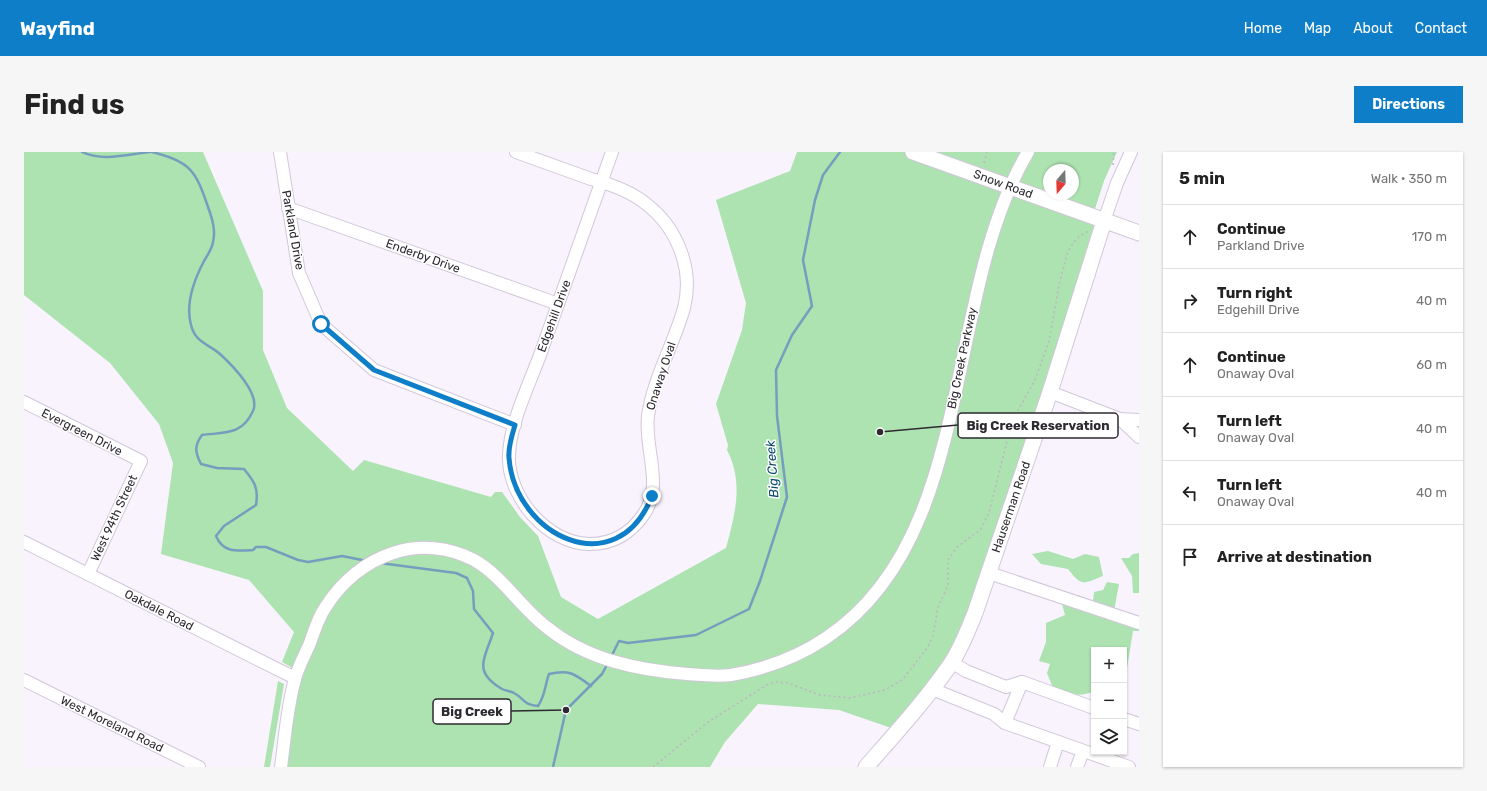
<!DOCTYPE html>
<meta charset="utf-8">
<style>
body{margin:0;font-family:Rubik,sans-serif;background:#f6f6f6;color:#222}
.controls{position:absolute;right:12px;bottom:12px;display:grid;overflow:hidden;border-radius:0px;box-shadow:0 1px 3px #0004}
.controls button{width:36px;height:36px;display:grid;place-items:center;padding:0;border:0;border-bottom:1px solid #e0e0e0;background:#fff;color:#222;font:20px sans-serif}
.compass{position:absolute;left:1019px;top:12px;width:36px;height:36px;border-radius:50%;background:#fff;box-shadow:0 1px 3px #0004;rotate:199deg}
.stop{position:absolute;width:12px;height:12px;margin:-9px;border:3px solid #0e7ec8;border-radius:50%;background:#fff}
.stop.end{background:#0e7ec8;border-color:#fff;box-shadow:0 1px 4px #0008}
.list{margin:0;padding:0;list-style:none}
h2{display:flex;justify-content:space-between;align-items:center;height:52px;margin:0;padding:0 16px;font-size:17px}
h2 small{font-size:13px;font-weight:400;color:#767676}
.list li{display:grid;grid-template-columns:26px 1fr auto;gap:12px;align-items:center;box-sizing:border-box;height:64px;padding:0 16px;border-top:1px solid #e0e0e0}
.list b{display:block;font-size:15px;white-space:nowrap}
.list p{margin:0;font-size:13px;white-space:nowrap;color:#767676}
.list em{font-size:13px;font-style:normal;color:#767676}
.icon{flex:none;width:22px;height:22px;fill:none;stroke:currentColor;stroke-width:2;stroke-linecap:round;stroke-linejoin:round}
.map{position:relative;flex:none;width:1115px;height:615px;overflow:hidden;border-radius:0px}
header{display:flex;align-items:center;gap:24px;box-sizing:border-box;height:56px;padding:0 20px;background:#0e7ec8;color:#fff}
header strong{font-size:19px}
nav{display:flex;gap:22px;margin-inline-start:auto;font-size:14px}
.intro{display:flex;align-items:center;justify-content:space-between;box-sizing:border-box;height:96px;padding:0 24px}
h1{margin:0;font-size:28px}
.button{padding:10px 18px;border-radius:0px;background:#0e7ec8;color:#fff;font-size:14px;font-weight:700}
main{display:flex;gap:24px;padding:0 24px}
aside{flex:1;background:#fff;border-radius:0px;box-shadow:0 1px 3px #0004}
.map>svg:first-child{display:block}
.green{fill:#ade2b1;fill-rule:evenodd}
.lines{fill:none;stroke-linecap:round;stroke-linejoin:round}
.stream{stroke:#759ebe;stroke-width:2.5}
.minor-casing{stroke:#d1c7d9;stroke-width:14}
.major-casing{stroke:#d1c7d9;stroke-width:17}
.path{stroke:#bcb6c0;stroke-width:1.5;stroke-dasharray:2 3;stroke-linecap:butt}
.minor{stroke:#fff;stroke-width:12}
.major{stroke:#fff;stroke-width:15}
.route{stroke:#0e7ec8;stroke-width:5}
.labels{text-anchor:middle;dominant-baseline:central;stroke-width:3;stroke-linejoin:round;paint-order:stroke}
.street-label{font-size:12px;fill:#2e2a31;stroke:#fff}
.water-label{font-size:13px;font-style:italic;fill:#08496b;stroke:#fff}
.leader{fill:none;stroke:#2e2a31;stroke-width:1.5}
.callout-dot{fill:#2e2a31;stroke:#fff;stroke-width:1.5}
.callout{fill:#fff;stroke:#2e2a31;stroke-width:1.5}
.callout-label{font-size:13px;text-anchor:middle;font-weight:bold;fill:#2e2a31}
</style>
<header>
<strong>Wayfind</strong>
<nav><a>Home</a><a>Map</a><a>About</a><a>Contact</a></nav>
</header>
<div class="intro"><h1>Find us</h1><a class="button">Directions</a></div>
<main>
<div class="map">
<svg width="1115" height="615" viewBox="0 0 1115 615">
<rect width="100%" height="100%" fill="#f9f3fe"/>
<g class="green">
<path d="M0,0H179L239,139V198L263,256L329,319L340,308L467,345L471,340H478L496,365L514,384L537,445L574,467L702,396C711,363 720,330 703,298L704,293L692,252L718,178L722,151L692,48L766,19L773,0H1093L1080,29L1069,63L1080,68L939,502L873,578L815,558L734,552L701,590L686,615H255L270,517L258,510L270,480L225,428L137,402L149,311L135,272L86,211L0,143ZM1025,18H1049V42H1025Z"/>
<path d="M1024,399L1049,407L1061,402L1075,405L1079,424C1059,432 1058,435 1044,417L1017,412L1008,402Z"/>
<polygon points="1115,401 1115,441 1109,441 1108,424 1097,406 1105,406 1109,402"/>
<path d="M1083,430L1095,432L1090,459L1115,467V479H1109L1102,522L1100,523V498H1070V539C1057,546 1042,542 1029,536L1023,521L1026,512L1015,509L1022,490V471L1041,463L1038,452L1054,443L1069,450L1070,440L1079,438Z"/>
<polygon points="254,529 260,532 246,615 240,615"/>
</g>
<g class="lines">
<g class="stream">
<path d="M58,0C78,10 105,2 126,0"/>
<path d="M128,0C166,9 172,19 184,55C188,66 192,78 189,90C188,97 183,104 180,109C170,128 161,151 167,173C171,190 184,192 196,202C208,213 237,242 229,259C218,283 202,280 178,283C170,294 171,300 177,312L193,316L220,317C230,329 235,336 232,353L200,374L192,384C199,401 213,399 229,398L232,395H242L274,408L284,410L318,404L343,409"/>
<path d="M356,411L432,421L443,426L449,439L450,457L469,481C460,508 449,520 478,537C482,539 487,539 490,541C501,547 499,553 514,554C521,544 521,533 525,522C545,517 551,522 567,534"/>
<polyline points="587,505 595,489 604,491 672,483 725,457 736,429 763,345 753,264 752,218 768,183 788,154 779,108 791,48 799,23 816,0"/>
<polyline points="529,615 542,558 578,522 584,511"/>
</g>
<defs>
<g id="minor">
<polyline points="256,0 275,121 297,172 350,218 491,273"/>
<path d="M492,0L567,27C586,32 606,39 621,51C653,75 670,117 660,156C650,192 629,227 624,264C620,297 640,332 620,362C607,381 589,392 566,392C524,392 483,345 485,303C486,271 505,233 516,203C540,135 564,67 588,0"/>
<polyline points="264,56 534,152"/>
<polyline points="1080,69 1093,31 1107,0"/>
<polyline points="1026,240 1096,267 1115,285"/>
<polyline points="0,250 117,309 64,422"/>
<polyline points="1096,267 1115,268"/>
<polyline points="0,390 271,526"/>
<polyline points="965,421 1115,471"/>
<polyline points="927,510 942,519 982,535 998,530 1070,556"/>
<polyline points="0,528 175,615"/>
<polyline points="908,537 970,562 981,571 1105,615"/>
<polyline points="1100,567 1115,572"/>
<polyline points="981,571 998,530"/>
<path d="M257,615C261,586 263,555 271,527C274,515 281,503 286,491C290,480 294,466 301,456C317,430 341,410 369,401C396,392 425,395 450,408C480,425 497,457 525,477C564,508 614,518 663,522C677,523 693,525 707,523C741,517 774,505 802,486C954,385 917,146 1004,0"/>
<polyline points="1026,615 1034,590"/>
<polyline points="1053,615 1059,599"/>
</g>
<g id="major">
<polyline points="889,0 1115,81"/>
<path d="M842,615C871,582 901,549 926,513C937,497 944,478 951,461L1026,240L1080,69"/>
</g>
</defs>
<use href="#minor" class="minor-casing"/>
<use href="#major" class="major-casing"/>
<g class="path">
<polyline points="960,11 963,0"/>
<polyline points="1089,13 1090,0"/>
<polyline points="629,615 684,570 743,533 752,530 764,531 796,543 826,546 861,538 879,527 903,496 909,484 914,455 924,433 924,408 933,395 956,378 965,361 988,269 1011,228 1025,189 1035,133 1044,99 1052,87 1064,79"/>
</g>
<use href="#minor" class="minor"/>
<use href="#major" class="major"/>
</g>
<g class="lines">
<path class="route" d="M297,172L350,218L491,273C488,283 484,295 485,306C491,384 593,433 628,344"/>
</g>
<g class="labels">
<g class="street-label">
<text transform="translate(979 32) rotate(20)">Snow Road</text>
<text transform="translate(269 78) rotate(80)">Parkland Drive</text>
<text transform="translate(399 104) rotate(20)">Enderby Drive</text>
<text transform="translate(530 164) rotate(-70)">Edgehill Drive</text>
<text transform="translate(938 206) rotate(-78)">Big Creek Parkway</text>
<text transform="translate(637 224) rotate(-72)">Onaway Oval</text>
<text transform="translate(58 280) rotate(27)">Evergreen Drive</text>
<text transform="translate(987 355) rotate(-71)">Hauserman Road</text>
<text transform="translate(90 366) rotate(-65)">West 94th Street</text>
<text transform="translate(135 458) rotate(27)">Oakdale Road</text>
<text transform="translate(88 572) rotate(26)">West Moreland Road</text>
</g>
<g class="water-label">
<text transform="translate(748 317) rotate(-94)">Big Creek</text>
</g>
</g>
<path class="leader" d="M856 280L934 273M542 558L487 559"/>
<g class="callout-dot">
<circle cx="856" cy="280" r="4"/>
<circle cx="542" cy="558" r="4"/>
</g>
<g class="callout">
<rect x="934" y="261" width="160" height="25" rx="4"/>
<rect x="409" y="547" width="78" height="25" rx="4"/>
</g>
<g class="callout-label">
<text x="1014" y="278">Big Creek Reservation</text>
<text x="448" y="564">Big Creek</text>
</g>
</svg>
<div class="controls">
<button>+</button>
<button>−</button>
<button><svg class="icon" aria-label="layers" viewBox="0 0 24 24"><path d="M12 4l9 5-9 5-9-5zM3 14l9 5 9-5"/></svg></button>
</div>
<svg class="compass" viewBox="-18 -18 36 36"><path d="M0-13l5 13h-10z" fill="#e53935"/><path d="M0 13l5-13h-10z" fill="#767676"/></svg>
<div class="stop" style="left:297px;top:172px"></div>
<div class="stop end" style="left:628px;top:344px"></div>
</div>
<aside>
<h2>5 min<small>Walk · 350 m</small></h2>
<ul class="list">
<li><svg class="icon" aria-label="ahead" viewBox="0 0 24 24"><path d="M12 20V5M6 11l6-6 6 6"/></svg><div><b>Continue</b><p>Parkland Drive</p></div><em>170 m</em></li>
<li><svg class="icon" aria-label="right" viewBox="0 0 24 24"><path d="M7 20v-9h11M14 6l5 5-5 5"/></svg><div><b>Turn right</b><p>Edgehill Drive</p></div><em>40 m</em></li>
<li><svg class="icon" aria-label="ahead" viewBox="0 0 24 24"><path d="M12 20V5M6 11l6-6 6 6"/></svg><div><b>Continue</b><p>Onaway Oval</p></div><em>60 m</em></li>
<li><svg class="icon" aria-label="left" viewBox="0 0 24 24"><path d="M17 20v-9H6M10 6l-5 5 5 5"/></svg><div><b>Turn left</b><p>Onaway Oval</p></div><em>40 m</em></li>
<li><svg class="icon" aria-label="left" viewBox="0 0 24 24"><path d="M17 20v-9H6M10 6l-5 5 5 5"/></svg><div><b>Turn left</b><p>Onaway Oval</p></div><em>40 m</em></li>
<li><svg class="icon" aria-label="arrive" viewBox="0 0 24 24"><path d="M6 21V4h12l-3 4 3 4H6"/></svg><div><b>Arrive at destination</b></div></li>
</ul>
</aside>
</main>
